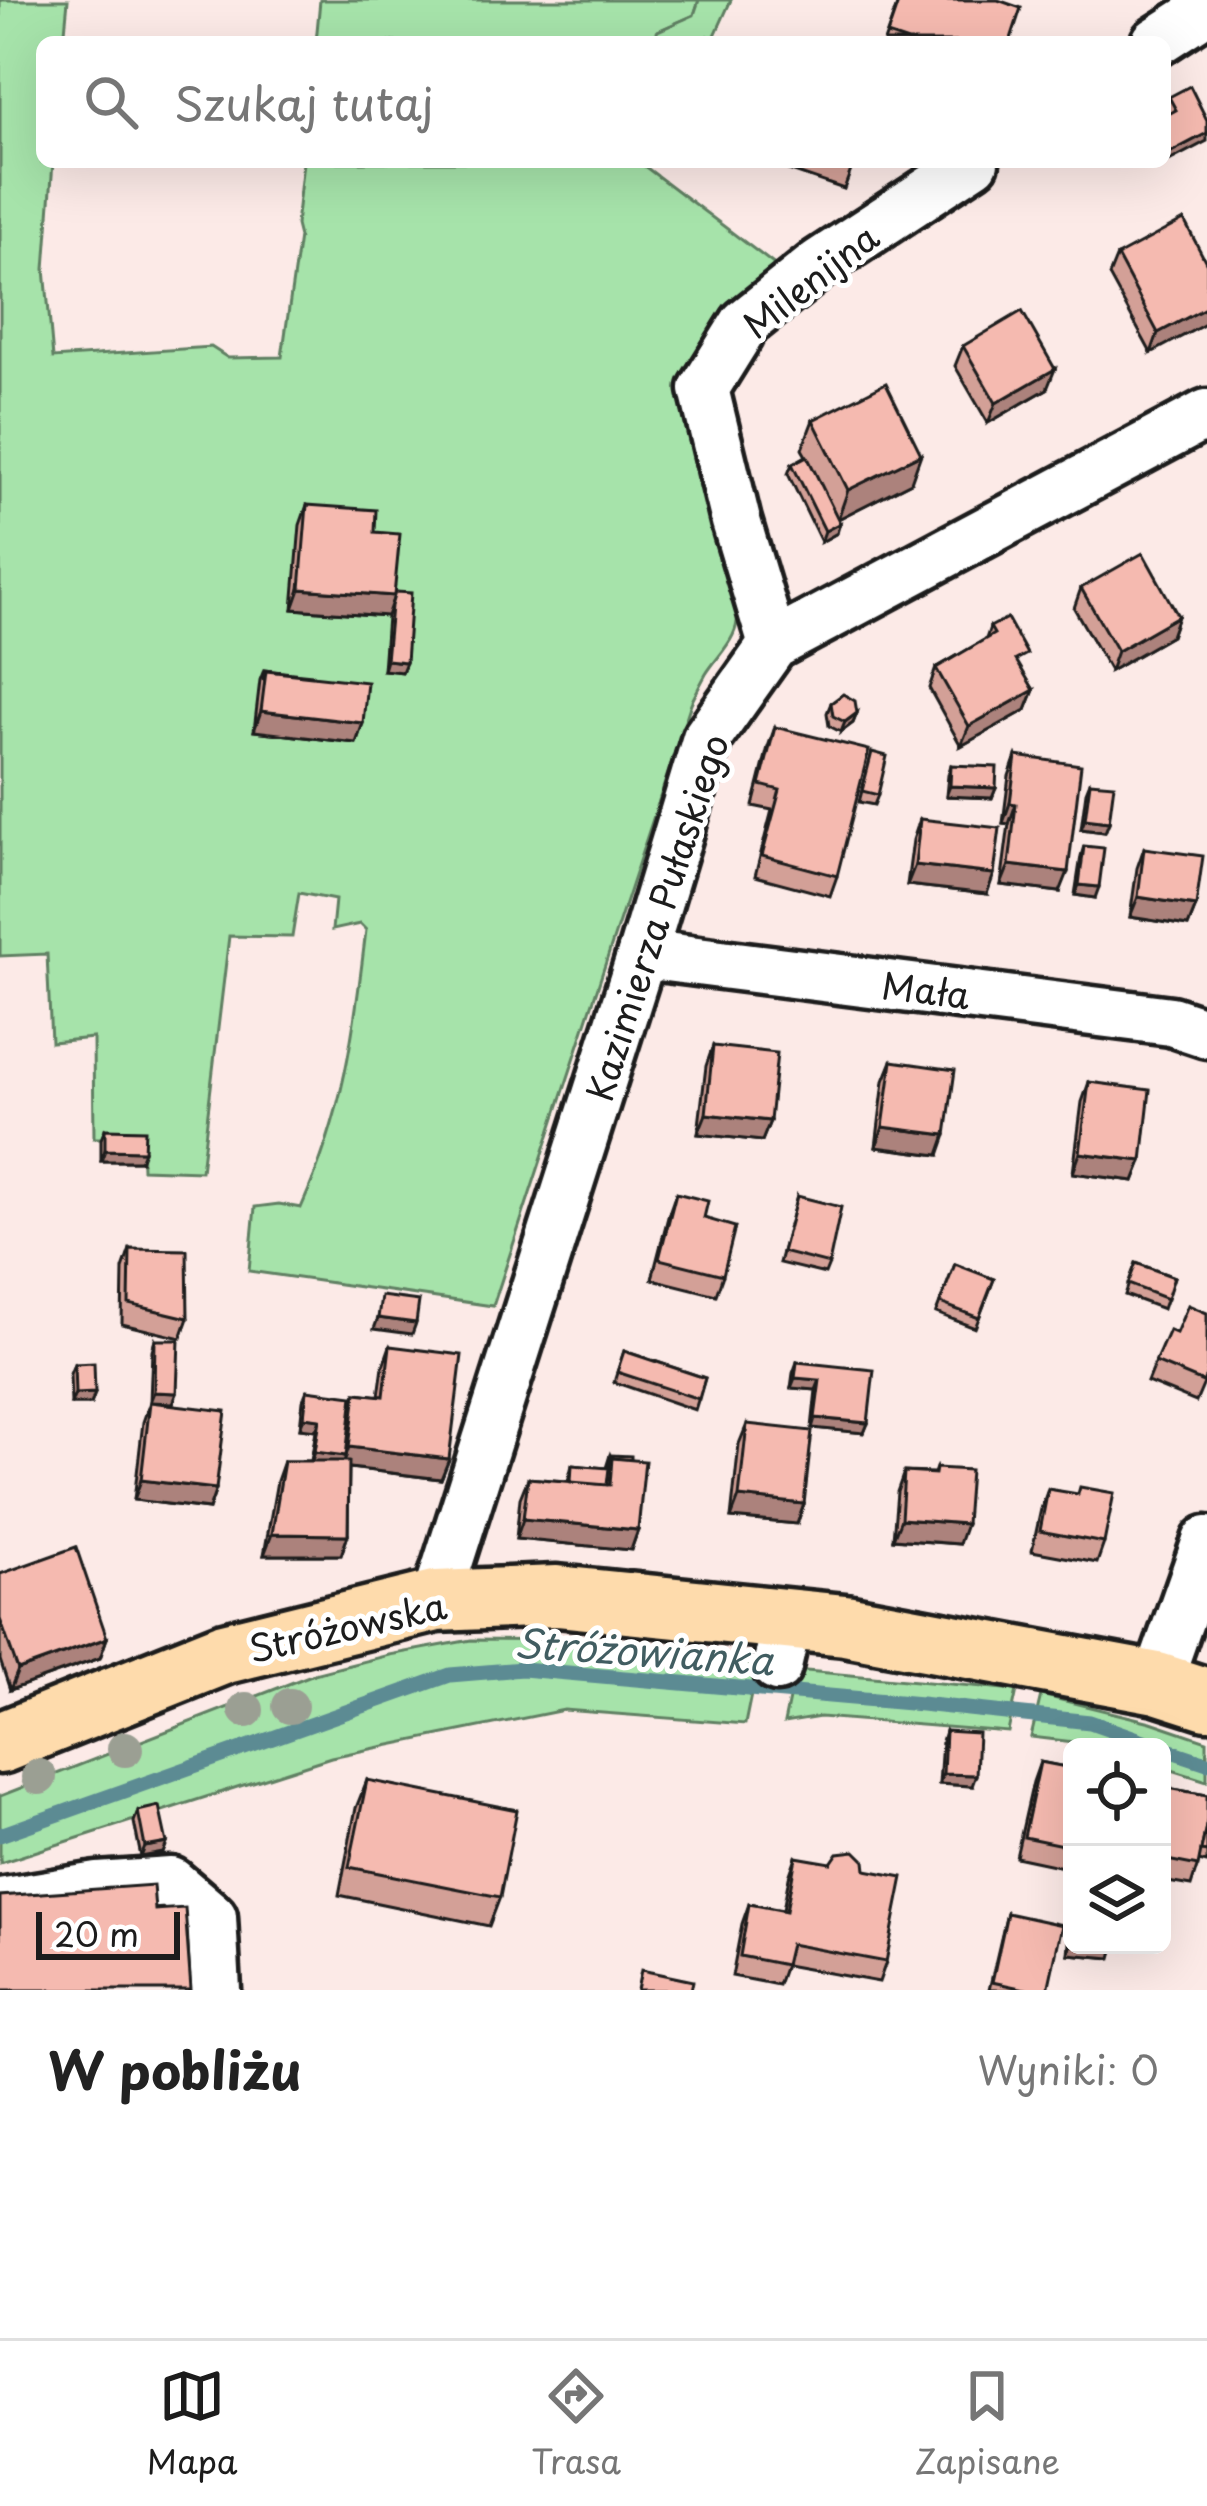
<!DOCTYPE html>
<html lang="pl">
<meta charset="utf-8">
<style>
body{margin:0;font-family:"Playpen Sans",sans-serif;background:#f6f6f6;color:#222}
.controls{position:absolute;right:36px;bottom:36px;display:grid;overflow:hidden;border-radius:18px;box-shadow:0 12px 48px #0002}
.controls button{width:108px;height:108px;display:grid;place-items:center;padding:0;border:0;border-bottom:3px solid #e0e0e0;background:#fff;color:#222;font:60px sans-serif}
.scale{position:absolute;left:36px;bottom:30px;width:144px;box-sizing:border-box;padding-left:12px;border:6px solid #1c1c1c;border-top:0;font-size:33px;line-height:42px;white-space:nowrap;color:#1c1c1c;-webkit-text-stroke:9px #fff;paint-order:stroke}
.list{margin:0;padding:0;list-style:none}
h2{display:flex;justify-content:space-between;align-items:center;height:156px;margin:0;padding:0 48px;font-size:51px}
h2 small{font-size:39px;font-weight:400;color:#767676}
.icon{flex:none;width:66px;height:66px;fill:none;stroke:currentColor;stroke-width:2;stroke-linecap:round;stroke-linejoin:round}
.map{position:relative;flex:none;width:1207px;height:1990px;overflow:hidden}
.search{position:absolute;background:#fff;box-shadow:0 12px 48px #0002;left:36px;right:36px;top:36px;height:132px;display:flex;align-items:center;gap:30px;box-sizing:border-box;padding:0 42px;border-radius:18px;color:#767676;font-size:45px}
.sheet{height:348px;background:#fff}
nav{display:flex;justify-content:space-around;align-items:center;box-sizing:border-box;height:168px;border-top:3px solid #e0e0e0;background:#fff;font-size:33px;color:#767676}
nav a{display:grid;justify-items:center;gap:6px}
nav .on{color:#1c1c1c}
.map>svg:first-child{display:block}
.green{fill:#a6e3aa;stroke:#618063;stroke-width:3}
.forest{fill:url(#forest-firs);stroke:#618063;stroke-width:3}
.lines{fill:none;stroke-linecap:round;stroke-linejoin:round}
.stream{stroke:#5b8b93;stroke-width:15}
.minor-casing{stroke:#1c1c1c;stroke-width:57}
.major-casing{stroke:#1c1c1c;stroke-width:69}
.minor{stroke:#fff;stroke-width:48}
.major{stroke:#fedbac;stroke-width:60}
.tree{fill:#9b9f93}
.wall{fill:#d3a097;stroke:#1c1c1c;stroke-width:3}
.shaded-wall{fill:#ac827b;stroke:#1c1c1c;stroke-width:3}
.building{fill:#f5bab0;stroke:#1c1c1c;stroke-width:3}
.labels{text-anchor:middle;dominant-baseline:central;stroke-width:10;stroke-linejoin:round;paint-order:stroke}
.street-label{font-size:36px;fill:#1c1c1c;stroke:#fff}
.water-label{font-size:39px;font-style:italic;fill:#415d61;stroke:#fff}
</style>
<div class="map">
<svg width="1207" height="1990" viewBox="0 0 1207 1990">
<defs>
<pattern id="forest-firs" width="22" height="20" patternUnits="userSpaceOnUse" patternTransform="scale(3)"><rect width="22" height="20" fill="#a6e3aa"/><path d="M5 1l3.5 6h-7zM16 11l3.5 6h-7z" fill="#8ec292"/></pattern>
</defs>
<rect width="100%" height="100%" fill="#fceae7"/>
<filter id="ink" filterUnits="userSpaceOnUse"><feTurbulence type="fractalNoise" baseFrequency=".00833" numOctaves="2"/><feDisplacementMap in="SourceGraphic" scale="24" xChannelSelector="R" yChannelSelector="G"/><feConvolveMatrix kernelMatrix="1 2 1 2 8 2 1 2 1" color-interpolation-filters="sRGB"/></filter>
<g filter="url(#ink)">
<g class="green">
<path d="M0,0H68L64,42H42V162H53L45,269L53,358L211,347L228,358L282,357L299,237L296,225L303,162H639L780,269L705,363L752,606L737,609C741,637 720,652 706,674C701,683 696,693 691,703L493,1306L249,1271L255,1207L279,1204L301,1208C344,1112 354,1033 366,930L360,924L332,930L335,900L299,893L292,937L229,936L201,1171L142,1169L141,1138H94L93,1038L51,1042L47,954L0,956Z"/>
<polygon points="320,0 699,0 694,15 658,31 651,42 316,42"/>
<polygon points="471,1640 603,1641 757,1665 745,1724 564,1710 331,1757 0,1863 0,1796 314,1674 389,1655"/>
<polygon points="795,1670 1017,1690 1008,1732 820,1717 784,1723"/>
<polygon points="1041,1695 1151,1722 1207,1741 1207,1781 1162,1767 1162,1747 1092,1747 1074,1742 1031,1737"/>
</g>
<polygon class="forest" points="699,0 731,0 712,42 651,42 658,31 694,15"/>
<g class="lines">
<g class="stream">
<polyline points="1162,1748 1207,1763"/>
<polyline points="0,1835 450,1675 522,1669 921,1704 1090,1722 1161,1747"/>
</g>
<defs>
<g id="minor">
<polyline points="1156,42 1207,9"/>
<polyline points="773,645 736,521 704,389 745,323 820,263 974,162"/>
<polyline points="642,954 1171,1021 1207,1033"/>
<polyline points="436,1601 642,954 707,738 773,645 1207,414"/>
<polyline points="777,1667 788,1619"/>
<polyline points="1157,1683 1207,1541"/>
<polyline points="0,1903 98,1887 171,1882 212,1917 216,1990"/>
</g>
<polyline id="major" points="0,1743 225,1653 436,1601 557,1596 845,1625 1157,1683 1207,1699"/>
</defs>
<use href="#minor" class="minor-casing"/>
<use href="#major" class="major-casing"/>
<use href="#minor" class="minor"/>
<use href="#major" class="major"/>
</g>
<g class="tree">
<circle cx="290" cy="1706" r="18"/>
<circle cx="246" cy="1710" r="18"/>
<circle cx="125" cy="1749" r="18"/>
<circle cx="39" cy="1777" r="18"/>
</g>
<g class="wall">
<polygon points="899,0 1010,42 884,42"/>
<polygon points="1169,97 1207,120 1165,163 1165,116 1169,114 1165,107"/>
<polygon points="765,162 854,162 844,189"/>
<polygon points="1117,256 1207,264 1151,353 1109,276"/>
<polygon points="963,346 1047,389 988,423 955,366"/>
<polygon points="813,420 911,482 838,519 837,533 821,542 788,474 792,464 806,456 802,449"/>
<polygon points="307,505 375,532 395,592 406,662 402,672 383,670 387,616 293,609 300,525"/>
<polygon points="1081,588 1178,616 1171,636 1110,671 1074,608"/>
<polygon points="990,627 1034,690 1026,710 961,746 929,688 936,668 986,639"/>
<polygon points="264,670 313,676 363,723 356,743 254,731 260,680"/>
<polygon points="831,703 857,713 853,723 841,732 829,726 827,713"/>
<polygon points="775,727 837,876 830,896 755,876 772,810 753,806 768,747"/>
<polygon points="872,752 878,795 874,805 859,802"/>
<polygon points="1016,756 1060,892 1001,885 1009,824 1003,823 1009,776"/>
<polygon points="951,765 996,788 992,798 946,796 948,775"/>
<polygon points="1090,782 1109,822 1105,832 1081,829 1086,792"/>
<polygon points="920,819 987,894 907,885 913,840"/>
<polygon points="1084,846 1095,898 1075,895 1081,856"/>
<polygon points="1144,848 1196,906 1188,926 1130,917 1137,868"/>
<polygon points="713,1046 770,1121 762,1141 698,1134 706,1066"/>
<polygon points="892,1061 939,1155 876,1147 884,1081"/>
<polygon points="1089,1082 1142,1161 1134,1181 1073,1173 1082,1102"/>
<polygon points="105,1129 140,1161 101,1161 101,1139"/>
<polygon points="676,1193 704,1218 723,1275 716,1295 652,1279 669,1213"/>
<polygon points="797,1196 829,1264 825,1274 779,1263"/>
<polygon points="130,1249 188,1318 181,1338 122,1324 123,1269"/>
<polygon points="1136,1263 1174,1277 1163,1309 1125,1295"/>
<polygon points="955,1264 994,1279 975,1328 936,1313"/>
<polygon points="155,1340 177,1393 173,1403 158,1403 216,1489 209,1509 134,1500 143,1422 150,1402 152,1350"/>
<polygon points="390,1346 449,1459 441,1479 349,1468 348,1535 341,1555 264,1555 277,1481 284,1461 311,1461 316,1430 300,1428 303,1400 307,1390 352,1403 356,1393 379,1396 383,1366"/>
<polygon points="624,1351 705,1378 695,1410 614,1382"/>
<polygon points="797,1362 868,1423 864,1433 812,1428 816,1390 791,1388 793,1373"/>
<polygon points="1155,1362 1207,1376 1196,1402 1147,1382"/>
<polygon points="74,1364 95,1393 91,1404 71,1404 70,1374"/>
<polygon points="747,1424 804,1504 797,1524 731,1518 739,1444"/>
<polygon points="610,1455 638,1530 631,1550 516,1539 520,1498 528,1478 568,1481 572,1465 606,1468"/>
<polygon points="936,1468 959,1544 893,1539 897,1492 904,1472 934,1473"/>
<polygon points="1048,1489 1104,1543 1097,1563 1032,1551 1041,1509"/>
<polygon points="0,1574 107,1638 100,1658 10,1690 0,1660"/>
<polygon points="945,1731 972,1786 939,1784 942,1741"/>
<polygon points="1072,1759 1072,1869 1016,1857 1033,1782 1040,1762 1069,1768"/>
<polygon points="367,1780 500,1897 489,1926 339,1895 356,1808"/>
<polygon points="1162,1787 1207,1795 1207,1863 1199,1861 1191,1886 1162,1881"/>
<polygon points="138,1811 167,1843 163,1853 141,1857 134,1822"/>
<polygon points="796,1857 886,1962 879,1982 785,1965 778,1985 732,1976 742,1924 749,1904 783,1910 789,1877"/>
<polygon points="1072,1909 1072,1945 1111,1958 1068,1954"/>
<polygon points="1007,1913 1048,1990 989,1990"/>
</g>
<g class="shaded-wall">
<polygon points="1207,133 1207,141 1165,163 1169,153"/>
<polygon points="1207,307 1207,323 1151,353 1158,333"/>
<polygon points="1055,369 1047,389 988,423 996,403"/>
<polygon points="921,454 911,482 838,519 848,490"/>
<polygon points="840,523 837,533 821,542 825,531"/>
<polygon points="300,589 394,596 387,616 293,609"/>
<polygon points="1178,616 1171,636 1110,671 1117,651"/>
<polygon points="386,660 406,662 402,672 383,670"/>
<polygon points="1034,690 1026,710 961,746 969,726"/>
<polygon points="261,711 363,723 356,743 254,731"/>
<polygon points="857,713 853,723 841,732 845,722"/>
<polygon points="950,786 996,788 992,798 946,796"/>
<polygon points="1010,803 1016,804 1009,824 1003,823"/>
<polygon points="1085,819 1109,822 1105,832 1081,829"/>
<polygon points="915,865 994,874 987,894 907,885"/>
<polygon points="1009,865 1068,872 1060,892 1001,885"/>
<polygon points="1079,885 1099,887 1095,898 1075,895"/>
<polygon points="1138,897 1196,906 1188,926 1130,917"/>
<polygon points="706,1114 770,1121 762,1141 698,1134"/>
<polygon points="883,1127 946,1135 939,1155 876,1147"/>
<polygon points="105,1150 144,1151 140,1161 101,1161"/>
<polygon points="1080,1153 1142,1161 1134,1181 1073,1173"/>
<polygon points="378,1318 416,1323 412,1334 374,1329"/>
<polygon points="795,1378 820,1380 816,1390 791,1388"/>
<polygon points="154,1392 177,1393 173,1403 150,1402"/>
<polygon points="95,1393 91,1404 71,1404 75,1394"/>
<polygon points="304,1417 320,1419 316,1430 300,1428"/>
<polygon points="815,1418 868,1423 864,1433 812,1428"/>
<polygon points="349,1447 449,1459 441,1479 342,1467"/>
<polygon points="315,1452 346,1456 342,1467 311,1463"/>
<polygon points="141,1480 216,1489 209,1509 134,1500"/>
<polygon points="739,1497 804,1504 797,1524 731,1518"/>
<polygon points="523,1519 638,1530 631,1550 516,1539"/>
<polygon points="901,1519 966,1524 959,1544 893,1539"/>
<polygon points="272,1534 348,1535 341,1555 264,1555"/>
<polygon points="107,1638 100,1658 10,1690 18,1670"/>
<polygon points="943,1774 976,1775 972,1786 939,1784"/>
<polygon points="167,1843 163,1853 141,1857 145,1847"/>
<polygon points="1071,1943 1072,1945 1114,1947 1111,1958 1068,1954"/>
</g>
<g class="building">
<polygon points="899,0 998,0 1021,8 1010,42 908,42 887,35"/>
<polygon points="1190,86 1207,120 1207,133 1169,153 1165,146 1165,116 1176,110 1169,97"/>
<polygon points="832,162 854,162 852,169"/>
<polygon points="1184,220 1207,264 1207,307 1158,333 1117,256"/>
<polygon points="1022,311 1055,369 996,403 963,346"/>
<polygon points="886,383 921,454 848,490 813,420"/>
<polygon points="807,456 840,523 825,531 792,464"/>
<polygon points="307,505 376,510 375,532 400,534 394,596 300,589"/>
<polygon points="1143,553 1178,616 1117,651 1081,588"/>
<polygon points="395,592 411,593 406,662 386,660 391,606"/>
<polygon points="1007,618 1027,654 1016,660 1034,690 969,726 936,668 994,634 990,627"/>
<polygon points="264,670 313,675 313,676 266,671 263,681"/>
<polygon points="266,671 367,682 363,723 261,711"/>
<polygon points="843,694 855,701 857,713 845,722 833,716 831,703"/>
<polygon points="775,727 869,750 837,876 762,856 780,790 760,785"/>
<polygon points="872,752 887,756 878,795 862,791"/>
<polygon points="1016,756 1081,765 1068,872 1009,865 1016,804 1010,803"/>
<polygon points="951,765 997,767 996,788 950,786"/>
<polygon points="1090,782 1114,784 1109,822 1085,819"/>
<polygon points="920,819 1000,828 994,874 915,865"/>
<polygon points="1084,846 1104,848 1099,887 1079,885"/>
<polygon points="1144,848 1203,856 1196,906 1138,897"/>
<polygon points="713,1046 777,1053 770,1121 706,1114"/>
<polygon points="892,1061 955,1070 946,1135 883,1127"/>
<polygon points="1089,1082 1150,1090 1142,1161 1080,1153"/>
<polygon points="105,1129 145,1130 144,1151 105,1150"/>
<polygon points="676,1193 708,1201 704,1218 735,1227 723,1275 659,1259"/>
<polygon points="797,1196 841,1207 829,1264 782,1252"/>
<polygon points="130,1249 187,1250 188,1318 129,1304"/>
<polygon points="1136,1263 1174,1277 1167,1299 1128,1284"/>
<polygon points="955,1264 994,1279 979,1318 940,1303"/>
<polygon points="381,1296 419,1301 416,1323 378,1318"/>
<polygon points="1188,1305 1207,1313 1207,1373 1203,1382 1155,1362 1169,1330 1176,1333"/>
<polygon points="155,1340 179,1340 177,1393 154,1392"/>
<polygon points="390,1346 462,1355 449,1459 349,1447 356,1393 384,1396"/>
<polygon points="624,1351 705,1378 699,1399 617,1372"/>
<polygon points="797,1362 874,1370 868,1423 815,1418 820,1380 795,1378"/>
<polygon points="94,1363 95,1393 75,1394 74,1364"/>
<polygon points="307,1390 353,1396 346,1456 315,1452 320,1419 304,1417"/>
<polygon points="150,1402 226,1411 216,1489 141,1480"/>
<polygon points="747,1424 812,1431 804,1504 739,1497"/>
<polygon points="610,1455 631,1456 631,1460 612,1458 609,1468"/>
<polygon points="612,1458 645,1461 638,1530 523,1519 528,1478 610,1485"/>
<polygon points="284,1461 349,1461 348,1535 272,1534"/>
<polygon points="572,1465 609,1468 607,1485 571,1482"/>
<polygon points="936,1468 970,1470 966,1524 901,1519 904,1472 935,1474"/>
<polygon points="1080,1487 1114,1493 1104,1543 1040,1531 1048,1489 1078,1494"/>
<polygon points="76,1547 107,1638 18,1670 0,1619 0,1574"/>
<polygon points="945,1731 978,1733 976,1775 943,1774"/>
<polygon points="1040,1762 1071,1768 1072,1762 1072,1847 1024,1837"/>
<polygon points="367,1780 517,1810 500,1897 349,1867"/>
<polygon points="1162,1787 1207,1795 1207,1821 1198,1866 1162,1859"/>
<polygon points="159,1806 167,1843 145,1847 138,1811"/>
<polygon points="1207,1821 1207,1852 1201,1851"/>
<polygon points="855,1851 865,1861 866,1870 903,1877 886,1962 790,1944 785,1965 740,1956 749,1904 786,1911 796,1857 831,1863 838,1853"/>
<polygon points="153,1885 155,1910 185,1908 191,1990 0,1990 0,1896"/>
<polygon points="1007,1913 1062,1925 1048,1990 1030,1990 992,1982"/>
<polygon points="641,1970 693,1981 691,1990 637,1990"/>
</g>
</g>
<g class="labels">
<g class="street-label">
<text transform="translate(810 280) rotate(-38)">Milenijna</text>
<text transform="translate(656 917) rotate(-72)">Kazimierza Pułaskiego</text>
<text transform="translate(926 989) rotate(7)">Mała</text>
<text transform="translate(347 1626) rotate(-13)">Stróżowska</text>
</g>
<g class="water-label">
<text transform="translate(644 1650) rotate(4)">Stróżowianka</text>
</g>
</g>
</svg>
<div class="controls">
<button><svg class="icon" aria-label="locate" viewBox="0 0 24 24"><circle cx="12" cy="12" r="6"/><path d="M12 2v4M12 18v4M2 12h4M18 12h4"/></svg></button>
<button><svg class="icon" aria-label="layers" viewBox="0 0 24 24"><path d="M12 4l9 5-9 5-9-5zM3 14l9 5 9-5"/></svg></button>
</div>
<div class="scale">20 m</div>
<div class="search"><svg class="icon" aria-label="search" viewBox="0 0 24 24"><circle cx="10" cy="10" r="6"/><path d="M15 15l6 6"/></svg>Szukaj tutaj</div>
</div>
<section class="sheet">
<h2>W pobliżu<small>Wyniki: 0</small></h2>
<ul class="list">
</ul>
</section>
<nav>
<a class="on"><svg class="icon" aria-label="map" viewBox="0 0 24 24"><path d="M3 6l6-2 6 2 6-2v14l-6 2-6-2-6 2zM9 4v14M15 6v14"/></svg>Mapa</a>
<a><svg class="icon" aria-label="directions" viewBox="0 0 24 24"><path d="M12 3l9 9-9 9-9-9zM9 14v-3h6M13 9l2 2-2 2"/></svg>Trasa</a>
<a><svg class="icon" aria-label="saved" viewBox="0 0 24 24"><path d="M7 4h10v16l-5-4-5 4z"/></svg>Zapisane</a>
</nav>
